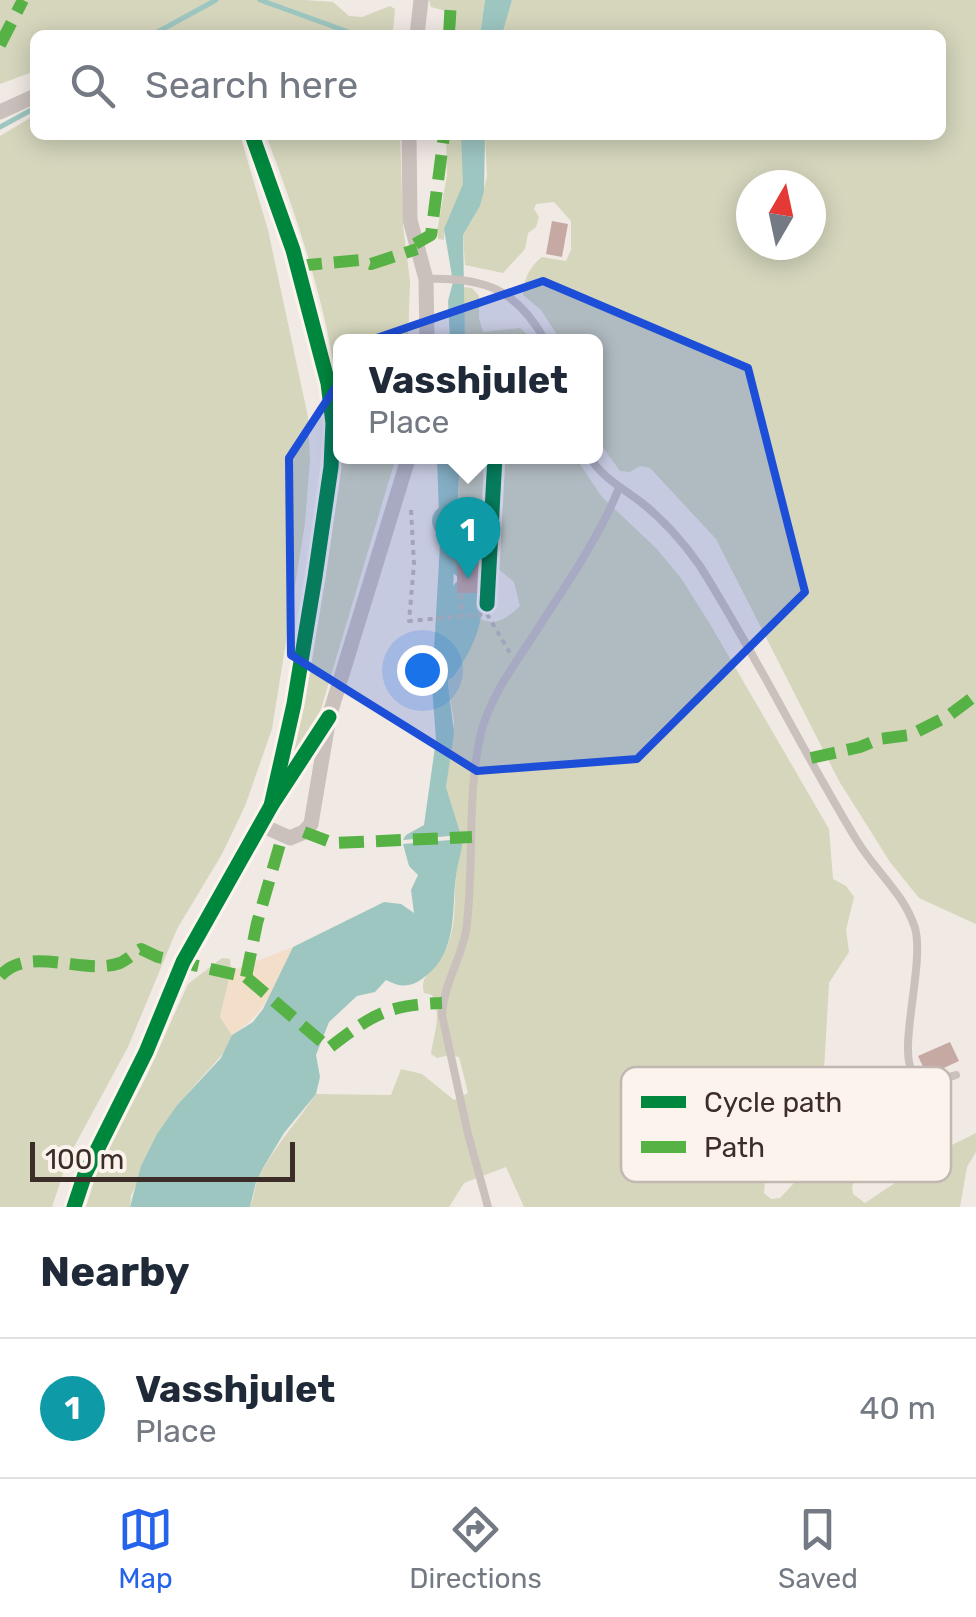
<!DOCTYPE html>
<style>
body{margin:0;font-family:Rubik,sans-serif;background:#f6f6f7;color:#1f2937}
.compass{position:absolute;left:736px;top:170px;width:90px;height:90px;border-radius:50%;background:#fff;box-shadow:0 5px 25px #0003;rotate:9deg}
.scale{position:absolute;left:30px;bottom:25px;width:265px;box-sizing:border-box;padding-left:10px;border:5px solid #3c2d29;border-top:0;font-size:28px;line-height:35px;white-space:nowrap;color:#3c2d29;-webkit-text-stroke:8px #fcf3ed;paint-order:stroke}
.you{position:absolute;left:422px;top:670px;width:35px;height:35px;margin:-25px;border:8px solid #fff;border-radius:50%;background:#1a73e8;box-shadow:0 0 0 15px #1a73e833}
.badge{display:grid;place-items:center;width:65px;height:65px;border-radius:50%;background:#2563eb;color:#fff;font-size:32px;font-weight:700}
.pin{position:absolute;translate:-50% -82px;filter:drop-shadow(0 2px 5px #0008)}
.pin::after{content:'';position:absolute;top:52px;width:35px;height:30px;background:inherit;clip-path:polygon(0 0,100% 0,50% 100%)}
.popup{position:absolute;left:333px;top:334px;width:270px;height:130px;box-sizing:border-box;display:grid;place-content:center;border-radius:15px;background:#fff;filter:drop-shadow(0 2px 8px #0005);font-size:32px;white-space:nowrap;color:#747a83}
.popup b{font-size:38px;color:#1f2937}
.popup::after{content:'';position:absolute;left:50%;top:100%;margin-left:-20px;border:20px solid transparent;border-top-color:#fff}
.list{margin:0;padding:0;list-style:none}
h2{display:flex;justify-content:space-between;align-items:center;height:130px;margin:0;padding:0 40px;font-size:42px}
h2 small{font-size:32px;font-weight:400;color:#747a83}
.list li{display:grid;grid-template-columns:65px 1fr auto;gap:30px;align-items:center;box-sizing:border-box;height:140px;padding:0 40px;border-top:2px solid #e0e1e3}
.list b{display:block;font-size:38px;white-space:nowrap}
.list p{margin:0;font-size:32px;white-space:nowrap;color:#747a83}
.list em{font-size:32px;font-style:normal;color:#747a83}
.icon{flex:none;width:55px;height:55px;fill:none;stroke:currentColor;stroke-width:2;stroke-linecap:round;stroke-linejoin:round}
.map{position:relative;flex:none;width:976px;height:1207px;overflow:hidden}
.search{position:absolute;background:#fff;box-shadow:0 5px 25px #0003;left:30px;right:30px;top:30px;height:110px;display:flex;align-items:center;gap:25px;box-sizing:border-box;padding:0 35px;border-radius:15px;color:#747a83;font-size:38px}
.sheet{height:270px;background:#fff}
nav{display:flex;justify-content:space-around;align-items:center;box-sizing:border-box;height:140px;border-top:2px solid #e0e1e3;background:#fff;font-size:28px;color:#747a83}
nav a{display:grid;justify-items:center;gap:5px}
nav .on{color:#2563eb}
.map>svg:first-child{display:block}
.green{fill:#d5d6bc;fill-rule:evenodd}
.sand{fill:#f3dec9}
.water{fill:#9ec6c1}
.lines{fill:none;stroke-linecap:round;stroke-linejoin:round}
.stream{stroke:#9ec6c1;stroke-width:5}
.river{stroke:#9ec6c1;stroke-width:32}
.building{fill:#c7a9a4}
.path{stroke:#c3bab5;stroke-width:4;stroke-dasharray:5 5;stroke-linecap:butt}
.lane{stroke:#cac1bd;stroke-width:8}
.street{stroke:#cac1bd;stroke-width:15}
.quiet{stroke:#57b246;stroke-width:12;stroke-dasharray:25 12;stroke-linecap:butt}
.cycleway-casing{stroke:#fcf3ed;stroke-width:21}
.cycleway{stroke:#00873e;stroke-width:15}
.marked{fill:#1d4ed8;fill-opacity:0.2;stroke:#1d4ed8;stroke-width:8;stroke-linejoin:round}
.key{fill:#fcf3ed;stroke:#c2b8b2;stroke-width:2.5}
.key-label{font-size:28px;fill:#3c2d29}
</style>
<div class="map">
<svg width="976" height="1207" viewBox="0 0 976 1207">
<rect width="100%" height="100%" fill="#f1e9e4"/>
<g class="green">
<polygon points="0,0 304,0 333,2 349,16 362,17 390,6 395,9 393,31 401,35 35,35 35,71 0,84"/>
<polygon points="429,0 485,0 480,35 455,35 456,28 446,11 431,7"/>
<path d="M512,0H976V924L919,898L890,862L839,781L716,539L650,468L640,466L630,472L620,471L596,438V342L561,341L541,310L523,295C523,280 530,266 542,257L566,261L571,250V221L554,202L536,204L534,209L539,217L536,227L528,233L525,249L503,273L465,265L463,235L480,206L487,176L485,135H941V35H502ZM751,185H811V245H751Z"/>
<polygon points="35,115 35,135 240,135 268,230 308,417 310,460 305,523 272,729 245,806 222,854 177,929 128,1047 68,1158 52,1207 0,1207 0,136"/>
<path d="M266,135H400L403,226L410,281L408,341L340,342V408C330,315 299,222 266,135Z"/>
<path d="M446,135H461C463,151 466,170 463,185C458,205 444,219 444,240L438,239L437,232L447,175Z"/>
<polygon points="463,287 472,288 479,296 479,318 483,332 520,328 535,341 465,341"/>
<polygon points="340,453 340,456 396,457 313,736 287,768 324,571"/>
<path d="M460,457H575L602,497L656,548L681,578L710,624L829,829L833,879L846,886L854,897L846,930L849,952L829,983L823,1087L810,1126L765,1180L764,1193L771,1199L780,1198L809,1167L835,1151L847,1155L858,1173L852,1186L853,1194L865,1203L950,1146L976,1133V1152L967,1167L960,1207H524L506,1167L464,1183L449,1207H250C255,1196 254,1186 259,1176C275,1146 297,1122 316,1094L391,1095L401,1069L422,1074L454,1100L468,1093L459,1057L449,1055L437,1058L431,1054C434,1032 442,1017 432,995L424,993C418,974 440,965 447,947C458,921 453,896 457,869C459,858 463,850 462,839L467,838L466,834L461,835L446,787L454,721L448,684L452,609C483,609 484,640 520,606L514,582L486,559L457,525Z"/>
<polygon points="222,958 230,959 231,971 220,1017 232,1035 229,1047 178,1104 131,1195 130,1207 86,1207 97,1171 147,1075 188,984"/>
</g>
<path class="sand" d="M293,947C275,985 268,1012 232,1035L220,1017L231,971Z"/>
<g class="water">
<polygon points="485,0 512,0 502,35 480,35"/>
<polygon points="461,135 485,135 484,191 480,206 463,235 465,341 450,341 448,301 453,282 444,229 463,184"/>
<polygon points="437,457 460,457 448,684 454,733 446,787 461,835 403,840 406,835 424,825 436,740 432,686 440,544"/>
<path d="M462,839C463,850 459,858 457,870C450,909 461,951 422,979C409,988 399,987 386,980L375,992L357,996L329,1022L316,1055L320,1077L316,1094L284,1133L263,1168L256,1182L250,1207H130L141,1166L157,1134L178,1104L221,1058L232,1035L253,1022L263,1009L293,947L384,902L401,904L414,913L411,890L418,875L409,866L403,844Z"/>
</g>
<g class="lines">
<g class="stream">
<polyline points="260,0 357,35"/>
<polyline points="152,35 216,0"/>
<polyline points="0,127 35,108"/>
</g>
<g class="river">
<polyline points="448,521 462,543 466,563"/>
<path d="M442,665C458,642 467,622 467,594"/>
</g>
</g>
<g class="building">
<polygon points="552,221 568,224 562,257 546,254"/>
<rect x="457" y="564" width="23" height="29"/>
<polygon points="950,1042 959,1061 935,1072 925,1071 918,1056"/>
<polygon points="886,1071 899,1079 883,1106 870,1099"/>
</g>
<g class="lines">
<g class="path">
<polyline points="411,510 414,564 409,621 487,614 487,604"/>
<polyline points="480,569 481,597 487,597"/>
<polyline points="461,594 462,616"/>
<polyline points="487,614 510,653"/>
</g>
<g class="lane">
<path d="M426,279C484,277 517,289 546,342"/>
<path d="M589,456C602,478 623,488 642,503C665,521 683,542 700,566C756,655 802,750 856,839C874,870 904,893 915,928C925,963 897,1052 913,1072C924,1085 942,1079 956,1075"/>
<path d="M488,1207L468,1134L442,1015C443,986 461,959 466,931C475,866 466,797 481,733C490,697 515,664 535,633C565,586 598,540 619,488"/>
</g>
<g class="street">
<polyline points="417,35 421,0"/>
<polyline points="0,112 35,96"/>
<polyline points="252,135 293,250 328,383 333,423 331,467 315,577 294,704 271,806"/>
<polyline points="409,135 410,220 426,279 427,342"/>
<polyline points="261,825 290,838 304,832 311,824 329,717 409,456"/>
<polyline points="74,1207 85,1174 146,1052 183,962 271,806 329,717"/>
</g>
<g class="quiet">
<polyline points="449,35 451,0"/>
<polyline points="0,45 23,0"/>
<polyline points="415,244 431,235 444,135"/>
<polyline points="297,266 360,260 371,264 417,249"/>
<polyline points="811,758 860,747 879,739 910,735 948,716 976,695"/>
<polyline points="304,832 333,843 472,837"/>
<path d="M0,976C29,944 84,976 120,963C127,960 134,953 141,949L158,957L246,977L329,1048C372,1015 386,1005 442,1003"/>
<polyline points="246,977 257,923 282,837"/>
</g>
<defs>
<g id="cycleway">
<polyline points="252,135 293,250 328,383 333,423 331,467 315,577 294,704 271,806"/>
<polyline points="487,604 495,456"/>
<polyline points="74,1207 85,1174 146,1052 183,962 271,806 329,717"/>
</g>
</defs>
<use href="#cycleway" class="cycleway-casing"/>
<use href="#cycleway" class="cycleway"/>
</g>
<path class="marked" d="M543,281L748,368L805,592L637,759L477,771L291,655L289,458L365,342Z"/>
<rect x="621" y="1067" width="330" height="115" rx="15" class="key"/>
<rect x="641" y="1096" width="45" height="12" fill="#00873e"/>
<rect x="641" y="1141" width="45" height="12" fill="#57b246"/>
<g class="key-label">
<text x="704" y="1112">Cycle path</text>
<text x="704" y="1157">Path</text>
</g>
</svg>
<svg class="compass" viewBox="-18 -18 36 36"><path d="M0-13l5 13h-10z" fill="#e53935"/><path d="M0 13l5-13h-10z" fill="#747a83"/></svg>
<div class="scale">100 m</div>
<div class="you"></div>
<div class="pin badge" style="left:468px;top:579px;background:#0f9aa8">1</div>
<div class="popup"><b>Vasshjulet</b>Place</div>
<div class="search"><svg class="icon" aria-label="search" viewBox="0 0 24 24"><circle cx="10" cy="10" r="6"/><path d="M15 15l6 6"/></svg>Search here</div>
</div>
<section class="sheet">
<h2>Nearby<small></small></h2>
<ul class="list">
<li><span class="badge" style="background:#0f9aa8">1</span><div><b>Vasshjulet</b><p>Place</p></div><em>40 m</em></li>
</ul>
</section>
<nav>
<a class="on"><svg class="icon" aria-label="map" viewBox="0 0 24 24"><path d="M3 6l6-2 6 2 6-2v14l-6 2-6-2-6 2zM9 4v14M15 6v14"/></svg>Map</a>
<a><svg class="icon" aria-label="directions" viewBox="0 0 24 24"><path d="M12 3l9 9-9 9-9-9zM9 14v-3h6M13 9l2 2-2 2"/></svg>Directions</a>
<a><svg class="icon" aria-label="saved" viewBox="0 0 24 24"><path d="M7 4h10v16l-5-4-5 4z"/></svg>Saved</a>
</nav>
